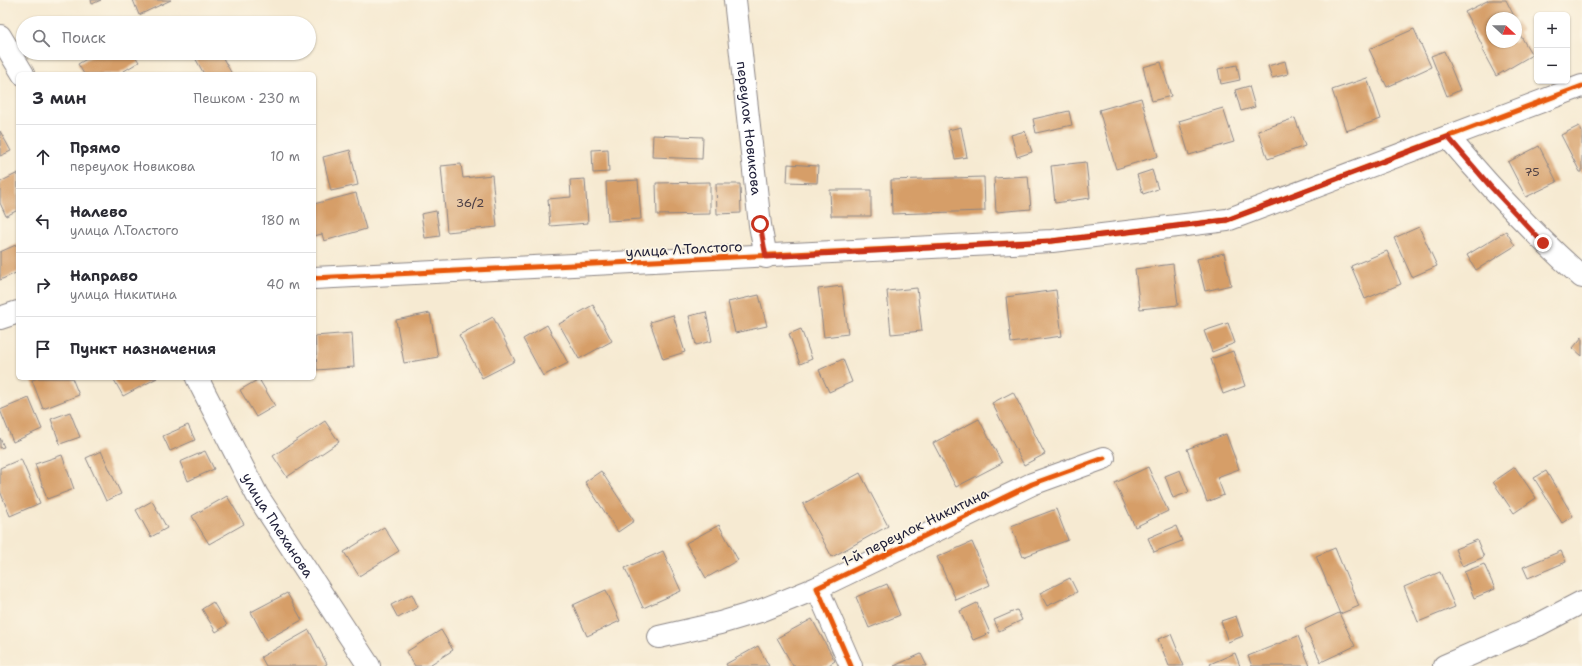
<!DOCTYPE html>
<html lang="ru">
<meta charset="utf-8">
<style>
body{margin:0;font-family:"Shantell Sans",sans-serif;background:#f2f2f3;color:#2b2b33}
.controls{position:absolute;right:12px;top:12px;display:grid;overflow:hidden;border-radius:6px;box-shadow:0 1px 3px #0004}
.controls button{width:36px;height:36px;display:grid;place-items:center;padding:0;border:0;border-bottom:1px solid #e1e1e2;background:#fff;color:#2b2b33;font:20px sans-serif}
.compass{position:absolute;left:1486px;top:12px;width:36px;height:36px;border-radius:50%;background:#fff;box-shadow:0 1px 3px #0004;rotate:111deg}
.stop{position:absolute;width:12px;height:12px;margin:-9px;border:3px solid #c8321e;border-radius:50%;background:#fff}
.stop.end{background:#c8321e;border-color:#fff;box-shadow:0 1px 4px #0008}
.list{margin:0;padding:0;list-style:none}
h2{display:flex;justify-content:space-between;align-items:center;height:52px;margin:0;padding:0 16px;font-size:17px}
h2 small{font-size:13px;font-weight:400;color:#7c7c81}
.list li{display:grid;grid-template-columns:26px 1fr auto;gap:12px;align-items:center;box-sizing:border-box;height:64px;padding:0 16px;border-top:1px solid #e1e1e2}
.list b{display:block;font-size:15px;white-space:nowrap}
.list p{margin:0;font-size:13px;white-space:nowrap;color:#7c7c81}
.list em{font-size:13px;font-style:normal;color:#7c7c81}
.icon{flex:none;width:22px;height:22px;fill:none;stroke:currentColor;stroke-width:2;stroke-linecap:round;stroke-linejoin:round}
.map{position:relative;flex:none;width:1582px;height:666px;overflow:hidden}
.search{position:absolute;background:#fff;box-shadow:0 1px 3px #0004;left:16px;top:16px;width:300px;height:44px;display:flex;align-items:center;gap:10px;box-sizing:border-box;padding:0 14px;border-radius:22px;color:#7c7c81;font-size:15px}
.panel{position:absolute;background:#fff;box-shadow:0 1px 3px #0004;left:16px;top:72px;width:300px;height:308px;border-radius:6px}
.map>svg:first-child{display:block}
.building{fill:#d69e67}
.lines{fill:none;stroke-linecap:round;stroke-linejoin:round}
.minor-casing{stroke:#8c8686;stroke-width:24}
.tertiary-casing{stroke:#8c8686;stroke-width:24}
.minor{stroke:#fff;stroke-width:22}
.tertiary{stroke:#fff;stroke-width:22}
.cycleway-casing{stroke:#fcf5e5;stroke-width:8}
.cycleway{stroke:#e8590c;stroke-width:5}
.route{stroke:#c8321e;stroke-width:5}
.labels{text-anchor:middle;dominant-baseline:central;stroke-width:3.5;stroke-linejoin:round;paint-order:stroke}
.number-label{font-size:12px;fill:#4f4146}
.street-label{font-size:14px;fill:#22223b;stroke:#fcf5e5}
</style>
<div class="map">
<svg width="1582" height="666" viewBox="0 0 1582 666">
<rect width="100%" height="100%" fill="#fcf5e5"/>
<filter id="ink" filterUnits="userSpaceOnUse"><feTurbulence type="fractalNoise" baseFrequency=".025" numOctaves="2"/><feDisplacementMap in="SourceGraphic" scale="8" xChannelSelector="R" yChannelSelector="G"/><feConvolveMatrix kernelMatrix="1 2 1 2 8 2 1 2 1" color-interpolation-filters="sRGB"/></filter>
<filter id="wash" filterUnits="userSpaceOnUse"><feTurbulence type="fractalNoise" baseFrequency=".012" numOctaves="4" result="noise"/><feDisplacementMap in="SourceGraphic" scale="16" xChannelSelector="R" yChannelSelector="G"/><feGaussianBlur stdDeviation="0.9" result="paint"/><feColorMatrix in="noise" values="0 0 0 0 0 0 0 0 0 0 0 0 0 0 0 0 0 1.4 0 .05"/><feComposite in="paint" operator="in"/></filter>
<g filter="url(#wash)">
<rect width="100%" height="100%" fill="#f6ead2"/>
<g id="blocks">
<g class="building">
<polygon points="91,0 101,0 92,4"/>
<polygon points="133,0 171,0 139,15"/>
<polygon points="1489,0 1506,0 1515,18 1492,18 1492,42 1516,42 1516,20 1522,31 1519,33 1532,55 1496,76 1482,50 1484,49 1465,12"/>
<polygon points="1414,29 1431,67 1387,87 1369,49"/>
<polygon points="1444,51 1460,90 1447,96 1431,56"/>
<polygon points="97,53 133,53 139,62 119,74 84,74 78,64"/>
<polygon points="199,53 220,53 232,74 204,74 194,56"/>
<polygon points="1285,61 1288,74 1272,78 1268,66"/>
<polygon points="1161,62 1171,96 1152,101 1143,67"/>
<polygon points="1237,65 1240,80 1221,84 1218,69"/>
<polygon points="1367,78 1381,119 1346,131 1332,90"/>
<polygon points="1249,86 1255,107 1241,111 1235,90"/>
<polygon points="1141,98 1158,156 1116,169 1099,110"/>
<polygon points="1223,108 1234,142 1189,155 1179,121"/>
<polygon points="1069,111 1072,125 1036,133 1033,119"/>
<polygon points="1295,118 1305,146 1268,159 1258,131"/>
<polygon points="1579,126 1582,132 1582,172 1580,172 1561,135"/>
<polygon points="961,127 967,157 955,159 948,130"/>
<polygon points="0,131 11,151 0,156"/>
<polygon points="1025,131 1032,152 1017,157 1011,135"/>
<polygon points="653,135 703,137 702,159 652,157"/>
<polygon points="1539,146 1557,182 1526,197 1508,162"/>
<polygon points="608,149 609,172 593,173 592,150"/>
<polygon points="350,150 358,185 331,191 323,157"/>
<polygon points="1086,162 1090,198 1055,203 1051,166"/>
<polygon points="461,164 463,178 492,175 497,227 447,232 441,166"/>
<polygon points="788,164 818,166 817,183 787,182"/>
<polygon points="1152,170 1158,189 1143,194 1137,175"/>
<polygon points="18,173 18,210 6,216 0,203 0,182"/>
<polygon points="1028,176 1031,209 996,212 994,178"/>
<polygon points="984,177 985,211 892,214 891,180"/>
<polygon points="585,179 588,223 550,226 548,199 571,197 570,180"/>
<polygon points="638,180 641,219 608,221 606,182"/>
<polygon points="710,182 710,214 657,215 656,183"/>
<polygon points="716,184 740,184 741,213 717,214"/>
<polygon points="830,190 871,190 871,216 831,216"/>
<polygon points="356,193 366,229 324,241 322,234 314,236 314,204"/>
<polygon points="436,211 440,236 425,238 421,214"/>
<polygon points="1419,227 1437,266 1412,277 1394,238"/>
<polygon points="1506,231 1515,246 1476,270 1467,255"/>
<polygon points="18,244 18,272 0,280 0,252"/>
<polygon points="1387,251 1401,284 1365,299 1351,266"/>
<polygon points="1224,253 1231,285 1205,291 1197,259"/>
<polygon points="1173,264 1178,305 1140,309 1135,269"/>
<polygon points="842,286 848,334 824,337 818,289"/>
<polygon points="917,288 922,331 891,334 887,291"/>
<polygon points="1056,290 1062,336 1011,343 1006,297"/>
<polygon points="759,295 767,326 735,333 728,302"/>
<polygon points="593,305 612,341 579,359 559,324"/>
<polygon points="706,312 712,341 696,345 689,316"/>
<polygon points="430,313 438,357 404,363 396,320"/>
<polygon points="673,315 685,352 663,359 650,322"/>
<polygon points="493,317 515,361 482,378 459,335"/>
<polygon points="1228,323 1235,343 1212,352 1204,331"/>
<polygon points="547,325 568,363 543,376 523,339"/>
<polygon points="801,329 812,359 800,364 789,334"/>
<polygon points="352,333 354,367 317,370 315,336"/>
<polygon points="1582,337 1582,356 1573,348"/>
<polygon points="1233,351 1245,386 1223,394 1211,359"/>
<polygon points="843,359 852,382 829,392 819,370"/>
<polygon points="38,378 72,378 79,395 43,409 32,380"/>
<polygon points="113,378 157,378 123,396"/>
<polygon points="259,379 275,406 256,417 240,390"/>
<polygon points="1013,392 1045,454 1024,465 992,403"/>
<polygon points="29,398 42,429 13,442 0,410"/>
<polygon points="70,412 80,437 60,444 51,419"/>
<polygon points="979,419 1002,463 956,487 933,443"/>
<polygon points="325,421 339,442 287,477 273,456"/>
<polygon points="188,425 195,440 170,451 163,436"/>
<polygon points="1226,434 1239,469 1217,477 1224,495 1207,502 1187,449"/>
<polygon points="0,438 4,447 0,448"/>
<polygon points="101,451 121,494 106,501 86,458"/>
<polygon points="205,451 214,469 188,481 180,462"/>
<polygon points="62,455 74,489 47,499 35,464"/>
<polygon points="21,459 40,503 10,516 0,491 0,468"/>
<polygon points="1148,467 1168,511 1135,527 1115,483"/>
<polygon points="1515,467 1536,498 1514,513 1493,482"/>
<polygon points="1180,470 1189,492 1173,498 1165,476"/>
<polygon points="601,471 634,521 618,532 585,482"/>
<polygon points="1546,471 1573,516 1562,523 1534,478"/>
<polygon points="860,473 888,526 832,557 803,504"/>
<polygon points="227,496 244,524 209,544 192,516"/>
<polygon points="152,501 167,528 151,537 136,510"/>
<polygon points="1056,509 1068,540 1023,557 1011,526"/>
<polygon points="719,525 738,560 706,578 686,543"/>
<polygon points="1176,526 1182,541 1154,552 1148,538"/>
<polygon points="384,527 399,551 359,576 344,552"/>
<polygon points="1477,540 1484,557 1462,566 1455,549"/>
<polygon points="972,542 990,585 956,600 937,557"/>
<polygon points="1335,548 1359,606 1340,614 1316,556"/>
<polygon points="663,551 681,591 643,608 625,568"/>
<polygon points="1561,551 1566,562 1528,578 1523,567"/>
<polygon points="1484,564 1495,589 1474,598 1464,572"/>
<polygon points="1440,572 1455,607 1418,622 1404,587"/>
<polygon points="1070,578 1077,592 1047,606 1040,593"/>
<polygon points="887,584 900,615 869,628 856,597"/>
<polygon points="606,590 620,621 587,636 573,605"/>
<polygon points="287,593 302,620 266,640 251,612"/>
<polygon points="412,594 418,607 398,618 391,605"/>
<polygon points="213,602 227,625 216,632 202,609"/>
<polygon points="977,603 990,633 973,640 960,611"/>
<polygon points="1017,610 1022,620 999,631 994,620"/>
<polygon points="1339,613 1355,646 1321,662 1305,629"/>
<polygon points="1236,616 1243,636 1228,642 1221,621"/>
<polygon points="812,619 835,661 827,666 793,666 777,638"/>
<polygon points="309,630 327,664 323,666 266,666 261,657"/>
<polygon points="441,630 453,650 428,666 415,666 406,652"/>
<polygon points="1171,634 1184,666 1169,666 1158,639"/>
<polygon points="1298,636 1310,666 1252,666 1248,656"/>
<polygon points="758,646 769,666 727,666 726,664"/>
<polygon points="1235,653 1240,666 1211,666 1210,664"/>
<polygon points="921,654 927,666 894,666"/>
</g>
</g>
</g>
<g filter="url(#ink)">
<use href="#blocks" fill-opacity="0" stroke="#8c8686" stroke-width="1"/>
<g class="lines">
<defs>
<g id="minor">
<path id="s1" d="M735,0L760,225L766,257"/>
<polyline points="0,36 23,74"/>
<path d="M1448,137C1490,187 1533,234 1582,277"/>
<path id="s2" d="M197,378L257,495L369,666"/>
<polyline points="659,637 720,623 760,611 817,588"/>
<polyline points="851,666 817,588 1032,484 1104,458"/>
<polyline points="1444,666 1538,625 1582,602"/>
</g>
<g id="tertiary">
<polyline points="314,278 1052,241 1227,220 1582,86"/>
<polyline points="0,318 18,312"/>
</g>
</defs>
<use href="#minor" class="minor-casing"/>
<use href="#tertiary" class="tertiary-casing"/>
<use href="#minor" class="minor"/>
<use href="#tertiary" class="tertiary"/>
<defs>
<g id="cycleway">
<polyline points="314,278 1052,241 1227,220 1582,86"/>
<polyline points="851,666 817,588 1032,484 1104,458"/>
</g>
</defs>
<use href="#cycleway" class="cycleway-casing"/>
<use href="#cycleway" class="cycleway"/>
</g>
</g>
<g class="lines" filter="url(#ink)">
<polyline class="route" points="760,224 766,257 1052,241 1227,220 1448,137 1490,186 1543,243"/>
</g>
<g class="labels">
<g class="number-label">
<text x="1532" y="172">75</text>
<text x="470" y="203">36/2</text>
</g>
<g class="street-label">
<text stroke="none"><textPath href="#s1" startOffset="129">переулок Новикова</textPath></text>
<text transform="translate(684 249) rotate(-3)">улица Л.Толстого</text>
<text stroke="none"><textPath href="#s2" startOffset="168">улица Плеханова</textPath></text>
<text transform="translate(915 527) rotate(-26)">1-й переулок Никитина</text>
</g>
</g>
</svg>
<div class="controls">
<button>+</button>
<button>−</button>
</div>
<svg class="compass" viewBox="-18 -18 36 36"><path d="M0-13l5 13h-10z" fill="#e53935"/><path d="M0 13l5-13h-10z" fill="#7c7c81"/></svg>
<div class="stop" style="left:760px;top:224px"></div>
<div class="stop end" style="left:1543px;top:243px"></div>
<div class="search"><svg class="icon" aria-label="search" viewBox="0 0 24 24"><circle cx="10" cy="10" r="6"/><path d="M15 15l6 6"/></svg>Поиск</div>
<section class="panel">
<h2>3 мин<small>Пешком · 230 m</small></h2>
<ul class="list">
<li><svg class="icon" aria-label="ahead" viewBox="0 0 24 24"><path d="M12 20V5M6 11l6-6 6 6"/></svg><div><b>Прямо</b><p>переулок Новикова</p></div><em>10 m</em></li>
<li><svg class="icon" aria-label="left" viewBox="0 0 24 24"><path d="M17 20v-9H6M10 6l-5 5 5 5"/></svg><div><b>Налево</b><p>улица Л.Толстого</p></div><em>180 m</em></li>
<li><svg class="icon" aria-label="right" viewBox="0 0 24 24"><path d="M7 20v-9h11M14 6l5 5-5 5"/></svg><div><b>Направо</b><p>улица Никитина</p></div><em>40 m</em></li>
<li><svg class="icon" aria-label="arrive" viewBox="0 0 24 24"><path d="M6 21V4h12l-3 4 3 4H6"/></svg><div><b>Пункт назначения</b></div></li>
</ul>
</section>
</div>
